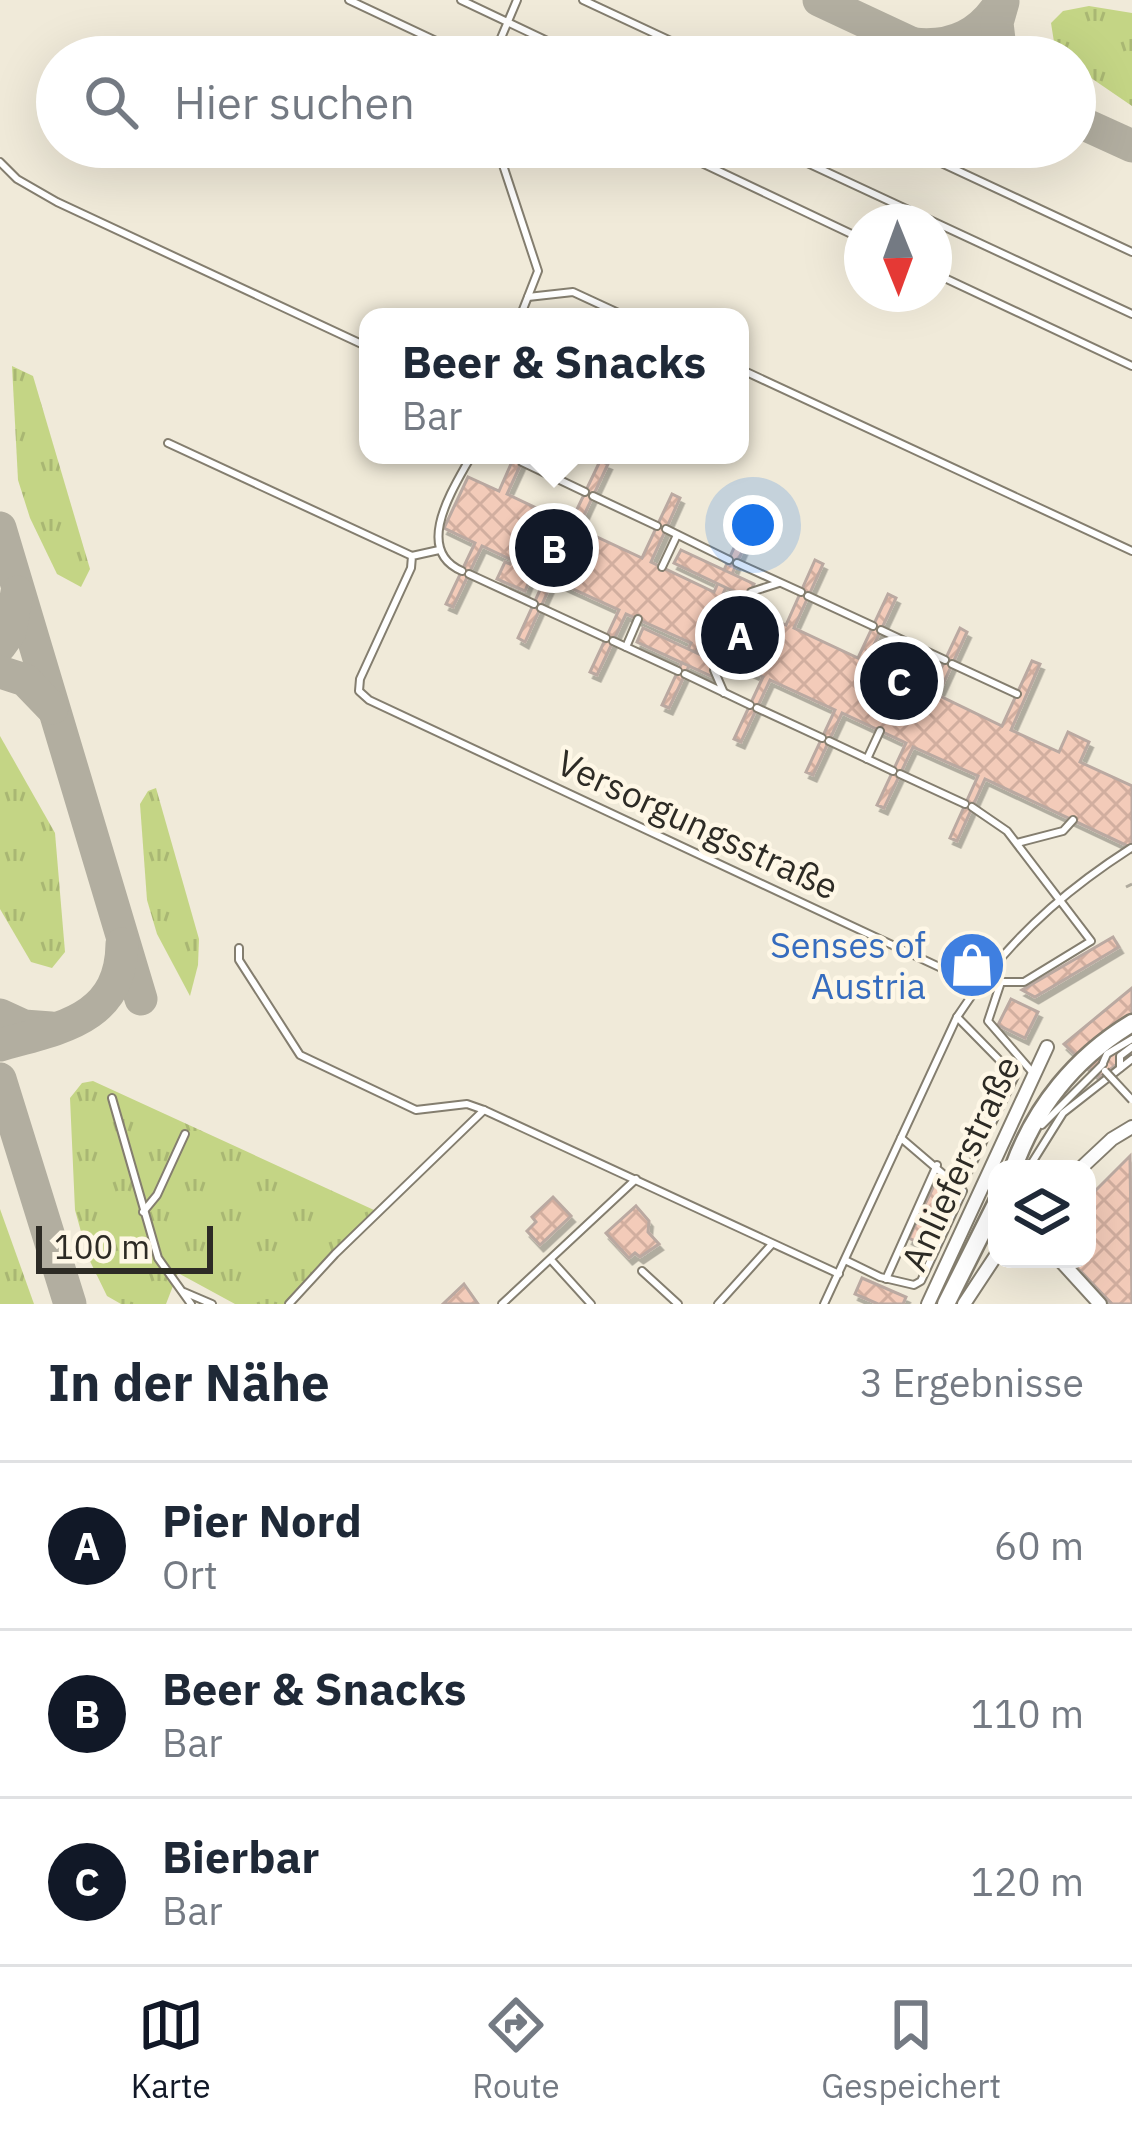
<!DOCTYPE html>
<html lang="de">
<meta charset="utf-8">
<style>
body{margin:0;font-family:"IBM Plex Sans",sans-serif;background:#f6f6f7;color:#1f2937}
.controls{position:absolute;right:36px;bottom:36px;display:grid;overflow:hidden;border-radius:24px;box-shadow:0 12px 48px #0002}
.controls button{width:108px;height:108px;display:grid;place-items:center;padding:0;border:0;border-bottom:3px solid #e0e1e3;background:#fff;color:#1f2937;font:60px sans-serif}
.compass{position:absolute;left:844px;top:204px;width:108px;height:108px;border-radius:50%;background:#fff;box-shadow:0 12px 48px #0002;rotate:179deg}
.scale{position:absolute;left:36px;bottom:30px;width:177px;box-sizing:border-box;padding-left:12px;border:6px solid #2d2b25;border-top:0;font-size:33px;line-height:42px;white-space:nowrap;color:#2d2b25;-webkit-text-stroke:9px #fef7e6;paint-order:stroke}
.you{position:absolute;left:753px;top:525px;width:42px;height:42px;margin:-30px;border:9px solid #fff;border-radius:50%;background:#1a73e8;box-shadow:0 0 0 18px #1a73e833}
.badge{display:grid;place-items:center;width:78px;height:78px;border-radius:50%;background:#111827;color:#fff;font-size:39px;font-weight:700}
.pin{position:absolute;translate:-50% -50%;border:6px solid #fff;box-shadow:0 3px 12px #0006}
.popup{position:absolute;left:359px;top:308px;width:390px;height:156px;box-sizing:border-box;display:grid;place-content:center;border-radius:24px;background:#fff;filter:drop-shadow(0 3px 9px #0005);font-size:39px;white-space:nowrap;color:#747a83}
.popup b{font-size:45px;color:#1f2937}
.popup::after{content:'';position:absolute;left:50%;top:100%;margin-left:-24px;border:24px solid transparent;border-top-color:#fff}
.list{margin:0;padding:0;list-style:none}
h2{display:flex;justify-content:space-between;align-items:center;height:156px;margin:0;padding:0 48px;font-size:51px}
h2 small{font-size:39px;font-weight:400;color:#747a83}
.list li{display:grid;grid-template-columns:78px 1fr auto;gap:36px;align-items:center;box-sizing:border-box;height:168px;padding:0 48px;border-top:3px solid #e0e1e3}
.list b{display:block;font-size:45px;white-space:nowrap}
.list p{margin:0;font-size:39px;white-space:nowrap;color:#747a83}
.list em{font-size:39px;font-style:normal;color:#747a83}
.icon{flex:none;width:66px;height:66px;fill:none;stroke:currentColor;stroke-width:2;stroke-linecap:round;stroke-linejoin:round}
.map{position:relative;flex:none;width:1132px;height:1304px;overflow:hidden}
.search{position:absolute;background:#fff;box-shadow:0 12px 48px #0002;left:36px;right:36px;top:36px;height:132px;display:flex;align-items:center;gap:30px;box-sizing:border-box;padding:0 42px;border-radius:66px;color:#747a83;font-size:45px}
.sheet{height:660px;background:#fff}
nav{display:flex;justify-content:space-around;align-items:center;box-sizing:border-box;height:168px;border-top:3px solid #e0e1e3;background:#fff;font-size:33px;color:#747a83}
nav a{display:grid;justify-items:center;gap:6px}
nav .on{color:#111827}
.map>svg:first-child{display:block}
.grass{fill:url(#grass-tufts)}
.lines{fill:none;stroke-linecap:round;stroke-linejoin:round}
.taxiway{stroke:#b2aea0;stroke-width:33}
.building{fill:url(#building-cross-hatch);stroke:#baa9a1;stroke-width:3;filter:url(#shadow)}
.service-casing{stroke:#847e6f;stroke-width:10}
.minor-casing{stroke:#847e6f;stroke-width:16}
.tertiary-casing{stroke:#847e6f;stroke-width:21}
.path{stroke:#afaa9d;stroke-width:3;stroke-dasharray:9 6;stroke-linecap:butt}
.service{stroke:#fff;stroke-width:6}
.minor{stroke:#fff;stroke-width:12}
.tertiary{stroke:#fff;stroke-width:16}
.service-bridge-casing{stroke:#847e6f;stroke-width:10;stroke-linecap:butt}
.service-bridge{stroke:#fff;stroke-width:6}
.labels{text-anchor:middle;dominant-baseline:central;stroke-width:9;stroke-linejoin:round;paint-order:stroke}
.street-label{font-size:36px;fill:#2d2b25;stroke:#fef7e6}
.shop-label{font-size:36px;fill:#366cbe;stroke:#fef7e6;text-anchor:end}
</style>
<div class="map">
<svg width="1132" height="1304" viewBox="0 0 1132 1304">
<defs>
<pattern id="grass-tufts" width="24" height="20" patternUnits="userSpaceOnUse" patternTransform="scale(3)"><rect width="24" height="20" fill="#c4d585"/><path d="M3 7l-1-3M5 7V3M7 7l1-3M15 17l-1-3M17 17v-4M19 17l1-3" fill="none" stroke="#a9b773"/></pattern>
<pattern id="building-cross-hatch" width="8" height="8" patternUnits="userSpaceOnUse" patternTransform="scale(3)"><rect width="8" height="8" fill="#f3cbb9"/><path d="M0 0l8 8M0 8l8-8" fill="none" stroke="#d1ae9f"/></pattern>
<filter id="shadow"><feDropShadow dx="3.5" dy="6" stdDeviation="0" flood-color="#0004"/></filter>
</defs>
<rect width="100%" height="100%" fill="#f0ead9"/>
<g class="grass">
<polygon points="1089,6 1132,13 1132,106 1075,67 1075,57 1063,57 1054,42 1051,23 1063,11"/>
<polygon points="12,366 33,376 90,569 81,587 57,574 30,518 18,480"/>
<polygon points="0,736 55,833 65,952 52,968 31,962 0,909"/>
<polygon points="156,788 199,939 198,965 190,996 157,934 147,900 140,804 148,791"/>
<polygon points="93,1081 374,1210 284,1304 235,1304 178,1273 166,1304 121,1304 107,1296 88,1257 75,1210 70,1098 82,1083"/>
<polygon points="0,1209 34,1304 0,1304"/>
</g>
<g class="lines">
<g class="taxiway">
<polyline points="819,0 941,57"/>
<path d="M914,44C953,48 982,34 1002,0"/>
<polyline points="1001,57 997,23 1003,2"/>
<polyline points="1075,120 1132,146"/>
<polyline points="0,528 141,999"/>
<polyline points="0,646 10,632 17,592"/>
<polyline points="0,672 25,680 52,708"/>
<polyline points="0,1015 24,1026 51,1028"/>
<path d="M0,1045C60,1028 121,1020 122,944"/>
<polyline points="0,1079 70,1304"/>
</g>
</g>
<g class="building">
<polygon points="515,455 525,455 507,494 570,524 600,461 608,464 578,528 642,558 672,494 680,498 651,562 714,592 743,528 751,532 722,596 786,625 815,560 823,564 794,628 858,658 888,594 896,598 866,662 930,692 960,628 967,632 938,695 1002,726 1032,661 1040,664 1011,730 1059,752 1068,732 1089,742 1080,762 1132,786 1132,848 985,779 957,841 950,838 978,776 913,747 884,808 877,805 906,743 842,713 813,775 806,772 835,710 770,680 741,742 734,739 763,677 698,647 669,708 662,705 691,643 626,614 597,675 590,672 619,610 553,580 525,642 518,638 546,577 526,567 524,570 532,574 525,591 497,579 505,562 510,564 512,560 482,546 453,607 446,604 475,543 444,528 468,477 499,491"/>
<polygon points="681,550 754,584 748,598 674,563"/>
<polygon points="643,628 718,663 711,676 637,642"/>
<polygon points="1113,937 1119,947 1035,997 1022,990"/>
<polygon points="1132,988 1132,1054 1099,1077 1064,1044"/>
<polygon points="1011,999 1038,1012 1025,1038 998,1025"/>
<polygon points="1130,1156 1132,1304 1112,1304 1069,1259 1087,1259 1087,1199"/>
<polygon points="937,1179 955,1187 927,1247 909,1238"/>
<polygon points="553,1197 571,1216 540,1245 527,1231 536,1222 532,1217"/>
<polygon points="636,1206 649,1221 648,1232 659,1244 640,1257 635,1253 629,1258 606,1233"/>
<polygon points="862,1278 906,1297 903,1304 878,1304 855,1294"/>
<polygon points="464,1284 478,1304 443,1304"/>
</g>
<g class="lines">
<defs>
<g id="service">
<polyline points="349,0 470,57"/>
<polyline points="461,0 581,57"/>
<polyline points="583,0 705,57"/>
<polyline points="493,57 517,0"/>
<polyline points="497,147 538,271 520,317"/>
<polyline points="668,147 862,239"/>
<polyline points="773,147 1132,314"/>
<polyline points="907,147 1132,252"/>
<polyline points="0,162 17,179 57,202 368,347"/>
<polyline points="934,273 1132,366"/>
<polyline points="528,297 573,292 627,317"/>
<polyline points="740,369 1132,551"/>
<polyline points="168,443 412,556"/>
<polyline points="507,455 514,458"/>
<polyline points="522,462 585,492"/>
<polyline points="593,496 657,526"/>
<polyline points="666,529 729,560"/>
<polyline points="439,550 412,556 411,568 360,679 359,691 369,700 967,980 981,982 957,1017 824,1304"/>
<polyline points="737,563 801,592"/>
<polyline points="662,567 677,535"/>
<path d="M462,571C413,550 453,489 470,458L477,455"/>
<polyline points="469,574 534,604"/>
<polyline points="751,592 779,583"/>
<polyline points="808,596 873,626"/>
<polyline points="541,608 606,638"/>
<polyline points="881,630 945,660"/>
<polyline points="613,641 678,671"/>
<polyline points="626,647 638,619"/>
<polyline points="952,664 1017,694"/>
<polyline points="714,670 724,693"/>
<polyline points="685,674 750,705"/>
<polyline points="904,680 919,648"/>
<polyline points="757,708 822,738"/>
<polyline points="829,741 893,771"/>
<polyline points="867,759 880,731"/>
<polyline points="900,774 965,804"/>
<polyline points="972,807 1007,831 1091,941 1024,982 981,982"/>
<polyline points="1017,843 1063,831 1073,820"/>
<polyline points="239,948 239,960 300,1055 416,1110 467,1104 484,1110 839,1274"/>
<path d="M981,982C1025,926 1072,886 1131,848"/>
<polyline points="1001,982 988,1021 1033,1073"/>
<polyline points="957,1017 1015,1076 961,1187"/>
<polyline points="1103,1063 1107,1054 1132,1039"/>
<polyline points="1120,1068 1120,1056 1132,1047"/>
<polyline points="112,1098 158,1258 191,1304"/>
<polyline points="1042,1125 1103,1064"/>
<polyline points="1028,1169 1063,1113 1132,1059"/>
<polyline points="143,1212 157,1195 185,1134"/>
<polyline points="845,1260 880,1277 914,1285 921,1281 963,1191 901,1138"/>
<polyline points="552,1261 591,1304"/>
<polyline points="642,1271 678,1304"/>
<polyline points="886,1279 937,1165"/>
<polyline points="184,1292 212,1304"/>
<polyline points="289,1304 335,1254 484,1110"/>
<polyline points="502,1304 636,1179"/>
<polyline points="718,1304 772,1244"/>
</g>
<g id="minor">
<polyline points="1080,1169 1112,1139 1132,1127"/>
<polyline points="1059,1259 1100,1304"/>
<polyline points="928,1304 1047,1047"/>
<polyline points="964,1304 997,1254"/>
</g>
<g id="tertiary">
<path d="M1013,1169C1035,1107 1076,1057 1132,1023"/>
<polyline points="946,1304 997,1202"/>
</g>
</defs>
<use href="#service" class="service-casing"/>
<use href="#minor" class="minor-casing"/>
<use href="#tertiary" class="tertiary-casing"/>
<polyline class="path" points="1126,887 1132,884"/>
<use href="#service" class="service"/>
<use href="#minor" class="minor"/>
<use href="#tertiary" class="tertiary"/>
<defs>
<polyline id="service-bridge" points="1105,1071 1132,1100"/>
</defs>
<use href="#service-bridge" class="service-bridge-casing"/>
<use href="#service-bridge" class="service-bridge"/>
</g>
<defs>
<symbol id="shop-disc" viewBox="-11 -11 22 22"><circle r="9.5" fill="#3f7fe0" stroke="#fef7e6"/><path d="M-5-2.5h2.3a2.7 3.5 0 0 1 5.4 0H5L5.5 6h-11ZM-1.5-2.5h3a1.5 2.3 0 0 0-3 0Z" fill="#fff"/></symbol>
</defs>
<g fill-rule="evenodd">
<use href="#shop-disc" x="934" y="927" width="76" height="76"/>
</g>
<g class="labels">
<g class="street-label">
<text transform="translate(698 824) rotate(25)">Versorgungsstraße</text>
<text transform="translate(960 1163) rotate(-65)">Anlieferstraße</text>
</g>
<g class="shop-label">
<text x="926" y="944">Senses of<tspan x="926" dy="41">Austria</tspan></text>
</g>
</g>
</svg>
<div class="controls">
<button><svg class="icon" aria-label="layers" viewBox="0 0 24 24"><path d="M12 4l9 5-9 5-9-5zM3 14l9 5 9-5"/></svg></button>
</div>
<svg class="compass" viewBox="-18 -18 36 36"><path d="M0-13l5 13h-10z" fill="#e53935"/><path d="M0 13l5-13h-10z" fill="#747a83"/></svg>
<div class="scale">100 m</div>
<div class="you"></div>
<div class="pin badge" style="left:740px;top:635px">A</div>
<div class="pin badge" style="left:554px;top:548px">B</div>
<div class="popup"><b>Beer &amp; Snacks</b>Bar</div>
<div class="pin badge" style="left:899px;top:681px">C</div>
<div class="search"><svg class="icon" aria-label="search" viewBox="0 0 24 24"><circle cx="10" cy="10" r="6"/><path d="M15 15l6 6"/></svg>Hier suchen</div>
</div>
<section class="sheet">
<h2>In der Nähe<small>3 Ergebnisse</small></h2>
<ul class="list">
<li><span class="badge">A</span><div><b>Pier Nord</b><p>Ort</p></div><em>60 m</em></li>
<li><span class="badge">B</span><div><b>Beer &amp; Snacks</b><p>Bar</p></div><em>110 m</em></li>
<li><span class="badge">C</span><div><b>Bierbar</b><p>Bar</p></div><em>120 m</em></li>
</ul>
</section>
<nav>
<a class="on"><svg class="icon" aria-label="map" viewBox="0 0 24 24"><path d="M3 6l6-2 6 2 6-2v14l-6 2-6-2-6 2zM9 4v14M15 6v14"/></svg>Karte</a>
<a><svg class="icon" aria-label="directions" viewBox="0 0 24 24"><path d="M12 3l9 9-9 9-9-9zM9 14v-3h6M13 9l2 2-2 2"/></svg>Route</a>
<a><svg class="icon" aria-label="saved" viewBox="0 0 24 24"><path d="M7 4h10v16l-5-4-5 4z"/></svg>Gespeichert</a>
</nav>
